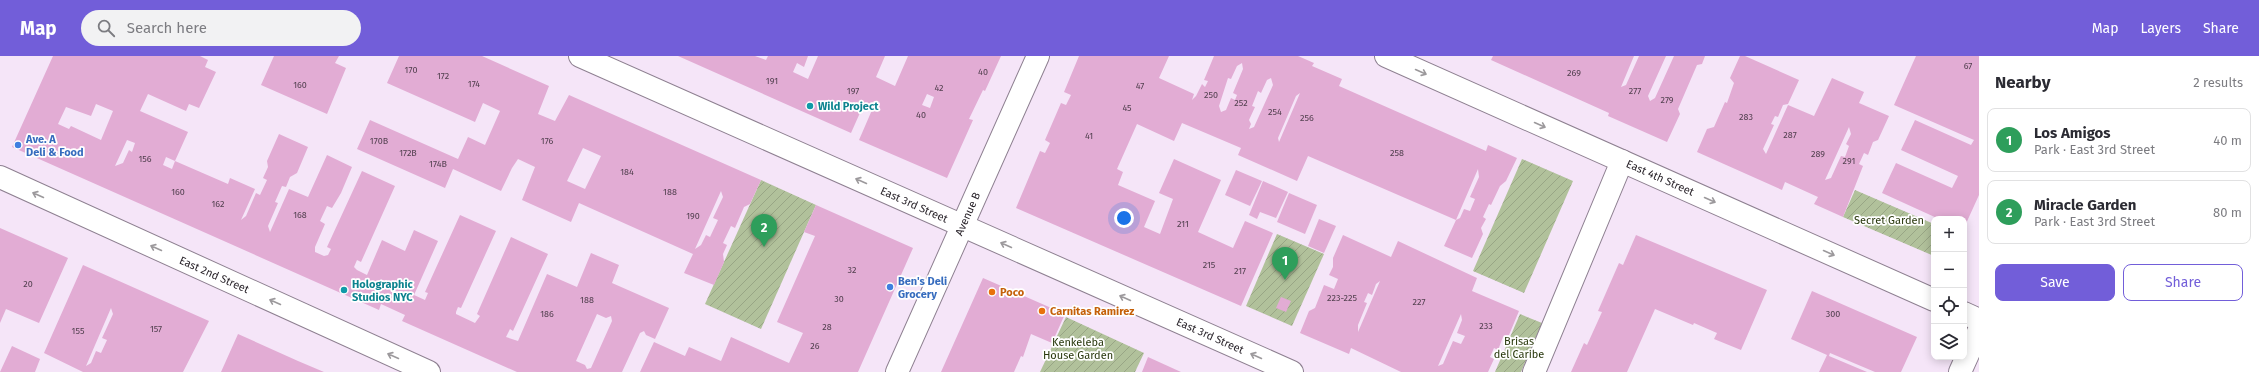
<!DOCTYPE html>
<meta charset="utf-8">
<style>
body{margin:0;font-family:"Fira Sans",sans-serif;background:#f2f2f3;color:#2b2b33}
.controls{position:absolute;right:12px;bottom:12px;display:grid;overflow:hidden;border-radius:8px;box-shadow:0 2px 10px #0003}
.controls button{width:36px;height:36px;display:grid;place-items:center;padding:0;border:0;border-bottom:1px solid #e1e1e2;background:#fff;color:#2b2b33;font:20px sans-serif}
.you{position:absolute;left:1124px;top:162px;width:14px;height:14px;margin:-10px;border:3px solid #fff;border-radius:50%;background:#1a73e8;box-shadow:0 0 0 6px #1a73e833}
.badge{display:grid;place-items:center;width:26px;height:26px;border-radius:50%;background:#725ed9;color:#fff;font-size:13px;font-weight:700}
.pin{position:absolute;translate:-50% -33px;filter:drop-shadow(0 1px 2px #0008)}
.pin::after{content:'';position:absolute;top:21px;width:14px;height:12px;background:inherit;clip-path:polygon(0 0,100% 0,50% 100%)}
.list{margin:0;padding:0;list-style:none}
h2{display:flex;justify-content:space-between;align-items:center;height:52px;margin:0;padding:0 16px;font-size:17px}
h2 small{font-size:13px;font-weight:400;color:#7c7c81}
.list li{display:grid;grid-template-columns:26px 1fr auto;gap:12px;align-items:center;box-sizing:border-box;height:64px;margin:0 8px 8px;padding:0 8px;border:1px solid #e1e1e2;border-radius:8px}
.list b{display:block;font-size:15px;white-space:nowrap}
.list p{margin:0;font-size:13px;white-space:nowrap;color:#7c7c81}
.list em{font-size:13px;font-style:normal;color:#7c7c81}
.actions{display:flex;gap:8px;padding:12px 16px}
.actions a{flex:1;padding:9px 0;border:1px solid #725ed9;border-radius:8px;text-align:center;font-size:14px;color:#725ed9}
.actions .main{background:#725ed9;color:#fff}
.icon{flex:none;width:22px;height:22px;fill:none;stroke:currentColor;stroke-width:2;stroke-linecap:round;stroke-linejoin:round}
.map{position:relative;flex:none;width:1979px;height:316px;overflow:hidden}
header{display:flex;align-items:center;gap:24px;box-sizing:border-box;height:56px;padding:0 20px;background:#725ed9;color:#fff}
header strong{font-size:19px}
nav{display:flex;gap:22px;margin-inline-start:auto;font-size:14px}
.search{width:280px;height:36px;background:#f2f2f3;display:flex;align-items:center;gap:10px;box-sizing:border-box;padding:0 14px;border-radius:22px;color:#7c7c81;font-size:15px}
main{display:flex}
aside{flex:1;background:#fff}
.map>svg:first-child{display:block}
.garden{fill:url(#garden-furrows)}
.building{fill:#e2acd4;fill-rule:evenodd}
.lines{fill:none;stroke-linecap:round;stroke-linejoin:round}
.minor-casing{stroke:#8e8091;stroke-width:24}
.major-casing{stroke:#8e8091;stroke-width:24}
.minor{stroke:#fff;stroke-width:22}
.major{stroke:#fff;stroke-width:22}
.oneway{stroke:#9c999c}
.culture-dot{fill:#0f9aa8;stroke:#fff;stroke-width:1.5}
.shop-dot{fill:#3f7fe0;stroke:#fff;stroke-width:1.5}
.food-dot{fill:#e8710a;stroke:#fff;stroke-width:1.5}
.labels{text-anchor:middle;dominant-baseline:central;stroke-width:3.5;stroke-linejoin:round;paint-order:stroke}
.number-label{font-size:9px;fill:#534150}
.culture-label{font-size:11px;font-weight:bold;fill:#0d838f;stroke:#fff;text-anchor:start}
.shop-label{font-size:11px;font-weight:bold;fill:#366cbe;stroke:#fff;text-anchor:start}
.street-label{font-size:11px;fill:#231d24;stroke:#fff}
.park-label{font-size:11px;fill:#29380d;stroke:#fff}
.food-label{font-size:11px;font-weight:bold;fill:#c56008;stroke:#fff;text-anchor:start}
</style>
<header>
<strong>Map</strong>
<div class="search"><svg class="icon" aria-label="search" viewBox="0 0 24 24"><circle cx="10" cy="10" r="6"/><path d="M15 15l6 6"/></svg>Search here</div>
<nav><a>Map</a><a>Layers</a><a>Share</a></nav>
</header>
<main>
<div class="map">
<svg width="1979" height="316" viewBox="0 0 1979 316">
<defs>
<pattern id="garden-furrows" width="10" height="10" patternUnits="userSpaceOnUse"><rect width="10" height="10" fill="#b1c19b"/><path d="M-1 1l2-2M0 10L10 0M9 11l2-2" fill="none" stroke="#98a585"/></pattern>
</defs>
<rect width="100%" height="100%" fill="#f5e5f8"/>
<g class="garden">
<polygon points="1522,103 1573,125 1524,237 1473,215"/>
<polygon points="761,124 816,149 761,273 705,248"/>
<polygon points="1855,134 1934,168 1934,200 1843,161"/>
<polygon points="1277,178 1324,198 1292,270 1246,250"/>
<polygon points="1520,258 1542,267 1521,316 1495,316"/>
<polygon points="1066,261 1144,297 1135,316 1040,316"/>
</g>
<g class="building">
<path d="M53,0H200L208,4L205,11L216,16L199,52L189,48L186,55L148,38L140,55L188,76L175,105L228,128L230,122L255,133L241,164L246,160L256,137L260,139L267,124L263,122L268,111L267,105L279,78L308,91L297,117L290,121L286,131L282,130L275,146L278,147L268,170L270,176L289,133L308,141L327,99L352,111L341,137L332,152L327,150L320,165L325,168L315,191V196L324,200L328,199L331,193L327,191L362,115L395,130L361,206L357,204L354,211L357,214L367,219L382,184L405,195L414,174L438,185L414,239L425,244L428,237L425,236L460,159L496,175L461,252L458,251L456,256V258L475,267L480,260L477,258L511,181L548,198L513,275L510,273L506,281L518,285L547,218L577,231L591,197L619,209L612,227L669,252L655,283L646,279L644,275L640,277L622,316H517L402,265L405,259L381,248L379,254L12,91ZM96,48L113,55L101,84L71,70L69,73L58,68L66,51L91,60ZM127,84L135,87L132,96L129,94L123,107L115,110ZM166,101L175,105L172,113L163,109ZM597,258L606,262L611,260L612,265L591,312L587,313L585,309L576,305Z"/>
<polygon points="274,0 339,0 335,7 346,12 327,58 261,29"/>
<path d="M399,0H482L549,30L538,58L555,65L569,39L761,124L750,148L744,151L735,172L731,170L723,187L727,189L723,198L724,206L714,229L684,217L693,198L579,147L571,166L522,144L535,111L518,103L512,112L501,135L453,113L445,132L357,93L370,64L458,103L468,81L485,89L500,55L483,47L475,66L387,27ZM583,92L601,100L585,133L567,125ZM721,135L723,141L713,162L718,164L710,181L706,179L701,189L695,193Z"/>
<path d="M678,0H755L766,4L768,0H808L804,11L797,7L793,16L808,23L818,0H885L876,21L895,30L908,0H1001L985,35L983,34L969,63L973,64L947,122L859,84L872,54L863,50L851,77ZM927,38L934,41L930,52L922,49Z"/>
<path d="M1079,0H1169L1159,22L1194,38L1192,44L1196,40L1202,28L1205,31L1208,25L1204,24L1214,0H1298L1314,7L1312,10L1342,23L1339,30L1486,95L1488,89L1517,102L1506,125L1500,130L1491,149L1489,148L1483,161L1486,163L1481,172L1483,178L1472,202L1444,190L1456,164L1460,162L1464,153L1470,155L1475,143L1470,141L1479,121L1478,113L1456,164L1308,100L1297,125L1238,99L1241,92L1182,67L1174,85L1137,68L1117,113L1123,116L1118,129L1155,145L1144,171L1160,178L1173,143L1159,137L1174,103L1221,124L1198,176L1233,192L1245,165L1273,177L1241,250L1016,152L1040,95L1045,97L1050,87L1045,84L1061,47L1066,49L1071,39L1064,36ZM1242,7L1243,13L1233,37L1237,39L1235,44L1231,42L1226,54L1221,56L1219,50L1228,22L1231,23L1237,10ZM1271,22L1273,29L1254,71L1249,73L1251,68L1249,64L1255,51L1252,50L1258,35L1261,37L1267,24ZM1300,37L1279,86L1278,82L1296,40Z"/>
<polygon points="1493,0 1634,0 1621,31 1626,29 1639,0 1666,0 1648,40 1650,45 1655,42 1674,0 1705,0 1702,8 1697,9 1678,53 1680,58 1667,86 1608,60 1609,57 1491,4"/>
<path d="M1740,0H1745L1799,24L1788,48L1783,49L1778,61L1775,60L1771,68L1774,69L1763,93L1766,98L1788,49L1814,60L1832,22L1864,36L1859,47L1889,60L1878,84L1873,86L1868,99L1864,97L1859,108L1863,110L1843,161L1814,148L1818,141L1785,126L1782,134L1697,96L1707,73L1714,71L1725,46L1727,47L1734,27L1730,22ZM1849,71L1851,78L1846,88L1849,90L1845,101L1841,100L1831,122L1825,124Z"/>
<polygon points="1916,0 1979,0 1979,139 1964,172 1964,163 1939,163 1882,137 1896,107 1952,132 1958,120 1901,94 1915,64 1971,89 1974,84 1894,49"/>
<polygon points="1236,114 1262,125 1250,150 1225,139"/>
<polygon points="1263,125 1288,136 1276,162 1260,156 1257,163 1249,159"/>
<polygon points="1289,137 1317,149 1305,178 1277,166"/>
<polygon points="816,149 913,192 858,316 640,316 654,286 685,300 689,291 721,305 731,281 789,307 803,277 777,266 815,180 804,176"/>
<polygon points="1319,163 1336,170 1324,197 1308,190"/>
<polygon points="0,172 68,202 39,267 6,253 0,267"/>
<path d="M1343,179L1391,201L1398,185L1477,222L1472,235L1519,255L1509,279L1503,281L1498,294L1494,292L1490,301L1494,303L1488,316H1401L1351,292L1349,298L1300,277L1309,255L1315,252L1324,229L1334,233L1338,223L1329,219L1333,211V202ZM1380,225L1358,276V269L1367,247L1364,246L1368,237L1372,239L1376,228ZM1461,258L1462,264L1457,277L1465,280L1461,288L1453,285L1443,308L1438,310Z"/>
<polygon points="1636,179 1767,234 1741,294 1714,283 1717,277 1694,267 1693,269 1655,253 1627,316 1571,316 1584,287 1587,289 1602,256 1598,255 1619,207 1623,209"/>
<path d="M83,209L209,265L183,316H83L44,297ZM111,252L113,258L102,282L107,284L101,297L96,295L91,307L86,310Z"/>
<polygon points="983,222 1065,258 1052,287 1031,278 1023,301 1021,300 1014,316 941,316"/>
<polygon points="1812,235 1917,281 1901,316 1875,316 1830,297 1829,300 1867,316 1819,316 1827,299 1791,283"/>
<polygon points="1281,241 1291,245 1286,256 1276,252"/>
<polygon points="238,278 298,305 324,316 221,316"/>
<polygon points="12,290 40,303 35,316 0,316"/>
<polygon points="1148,301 1181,316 1142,316"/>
</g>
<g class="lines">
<defs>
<g id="minor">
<polyline points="580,0 1292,316"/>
<polyline points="1386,0 1934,244"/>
<polyline points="0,121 429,316"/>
<polyline points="1964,257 1979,264"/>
<polyline points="897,316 1038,0"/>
<polyline points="1534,316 1622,105"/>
</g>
<polyline id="major" points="1960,316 1979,274"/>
</defs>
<use href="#minor" class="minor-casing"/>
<use href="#major" class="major-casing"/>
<use href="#minor" class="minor"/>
<use href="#major" class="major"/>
</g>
<defs><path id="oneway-shaft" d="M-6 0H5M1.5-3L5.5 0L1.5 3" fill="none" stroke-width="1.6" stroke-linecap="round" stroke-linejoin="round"/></defs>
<g class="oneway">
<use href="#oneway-shaft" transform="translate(1421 16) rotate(24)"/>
<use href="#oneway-shaft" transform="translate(1540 69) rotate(24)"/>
<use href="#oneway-shaft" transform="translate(861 125) rotate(-156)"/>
<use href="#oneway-shaft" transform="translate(38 139) rotate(-156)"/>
<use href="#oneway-shaft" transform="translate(1710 144) rotate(24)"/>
<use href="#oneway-shaft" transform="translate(1006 189) rotate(-156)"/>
<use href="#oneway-shaft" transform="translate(156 192) rotate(-156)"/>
<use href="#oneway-shaft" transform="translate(1829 197) rotate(24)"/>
<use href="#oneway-shaft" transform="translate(1125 242) rotate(-156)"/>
<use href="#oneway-shaft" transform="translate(275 246) rotate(-156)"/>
<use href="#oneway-shaft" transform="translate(393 300) rotate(-156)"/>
<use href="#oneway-shaft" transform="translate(1256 300) rotate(-156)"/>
</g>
<g class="culture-dot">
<circle cx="810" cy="50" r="4"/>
<circle cx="344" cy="234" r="4"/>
</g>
<g class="shop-dot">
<circle cx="18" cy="89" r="4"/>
<circle cx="890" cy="231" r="4"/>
</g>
<g class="food-dot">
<circle cx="992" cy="236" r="4"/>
<circle cx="1042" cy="255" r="4"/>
</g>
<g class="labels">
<g class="number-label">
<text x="1968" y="10">67</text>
<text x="411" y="14">170</text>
<text x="983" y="16">40</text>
<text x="1574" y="17">269</text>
<text x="443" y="20">172</text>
<text x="772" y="25">191</text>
<text x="474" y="28">174</text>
<text x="300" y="29">160</text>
<text x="1140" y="30">47</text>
<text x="939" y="32">42</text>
<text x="853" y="35">197</text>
<text x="1635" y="35">277</text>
<text x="1211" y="39">250</text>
<text x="1667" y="44">279</text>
<text x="1241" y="47">252</text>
<text x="1127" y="52">45</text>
<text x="1275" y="56">254</text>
<text x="921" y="59">40</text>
<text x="1746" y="61">283</text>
<text x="1307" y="62">256</text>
<text x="1790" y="79">287</text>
<text x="1089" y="80">41</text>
<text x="379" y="85">170B</text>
<text x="547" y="85">176</text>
<text x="408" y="97">172B</text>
<text x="1397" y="97">258</text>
<text x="1818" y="98">289</text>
<text x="145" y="103">156</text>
<text x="1849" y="105">291</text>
<text x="438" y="108">174B</text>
<text x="627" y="116">184</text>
<text x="178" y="136">160</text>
<text x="670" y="136">188</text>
<text x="218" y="148">162</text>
<text x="300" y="159">168</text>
<text x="693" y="160">190</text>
<text x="1183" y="168">211</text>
<text x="1209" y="209">215</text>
<text x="852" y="214">32</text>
<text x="1240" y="215">217</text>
<text x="28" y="228">20</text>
<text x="1342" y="242">223-225</text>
<text x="839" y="243">30</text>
<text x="587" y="244">188</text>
<text x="1419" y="246">227</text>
<text x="547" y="258">186</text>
<text x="1833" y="258">300</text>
<text x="1486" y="270">233</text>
<text x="827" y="271">28</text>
<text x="156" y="273">157</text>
<text x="78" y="275">155</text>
<text x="815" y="290">26</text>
</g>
<g class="culture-label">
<text x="818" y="50">Wild Project</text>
<text x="352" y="228">Holographic<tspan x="352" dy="13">Studios NYC</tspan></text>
</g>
<g class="shop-label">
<text x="26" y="83">Ave. A<tspan x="26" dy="13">Deli &amp; Food</tspan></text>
<text x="898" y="225">Ben's Deli<tspan x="898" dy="13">Grocery</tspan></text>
</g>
<g class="street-label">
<text transform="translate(1660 122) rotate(24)">East 4th Street</text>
<text transform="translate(914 149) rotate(24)">East 3rd Street</text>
<text transform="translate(968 158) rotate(-66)">Avenue B</text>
<text transform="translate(214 219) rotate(24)">East 2nd Street</text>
<text transform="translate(1210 280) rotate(24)">East 3rd Street</text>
</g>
<g class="park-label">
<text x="1889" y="164">Secret Garden</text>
<text x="1519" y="285">Brisas<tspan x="1519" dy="13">del Caribe</tspan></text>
<text x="1078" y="286">Kenkeleba<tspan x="1078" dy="13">House Garden</tspan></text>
</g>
<g class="food-label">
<text x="1000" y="236">Poco</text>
<text x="1050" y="255">Carnitas Ramirez</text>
</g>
</g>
</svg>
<div class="controls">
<button>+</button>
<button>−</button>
<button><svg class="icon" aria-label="locate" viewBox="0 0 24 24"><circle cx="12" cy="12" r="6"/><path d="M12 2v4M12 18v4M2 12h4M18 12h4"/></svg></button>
<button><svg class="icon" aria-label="layers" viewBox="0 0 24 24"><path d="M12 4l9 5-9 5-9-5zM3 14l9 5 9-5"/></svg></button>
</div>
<div class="you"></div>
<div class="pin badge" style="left:1285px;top:224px;background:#2e9e5b">1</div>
<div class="pin badge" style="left:764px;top:191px;background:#2e9e5b">2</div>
</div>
<aside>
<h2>Nearby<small>2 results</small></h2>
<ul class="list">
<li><span class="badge" style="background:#2e9e5b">1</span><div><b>Los Amigos</b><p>Park · East 3rd Street</p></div><em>40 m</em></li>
<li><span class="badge" style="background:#2e9e5b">2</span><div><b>Miracle Garden</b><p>Park · East 3rd Street</p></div><em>80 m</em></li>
</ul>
<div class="actions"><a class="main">Save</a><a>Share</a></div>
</aside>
</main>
